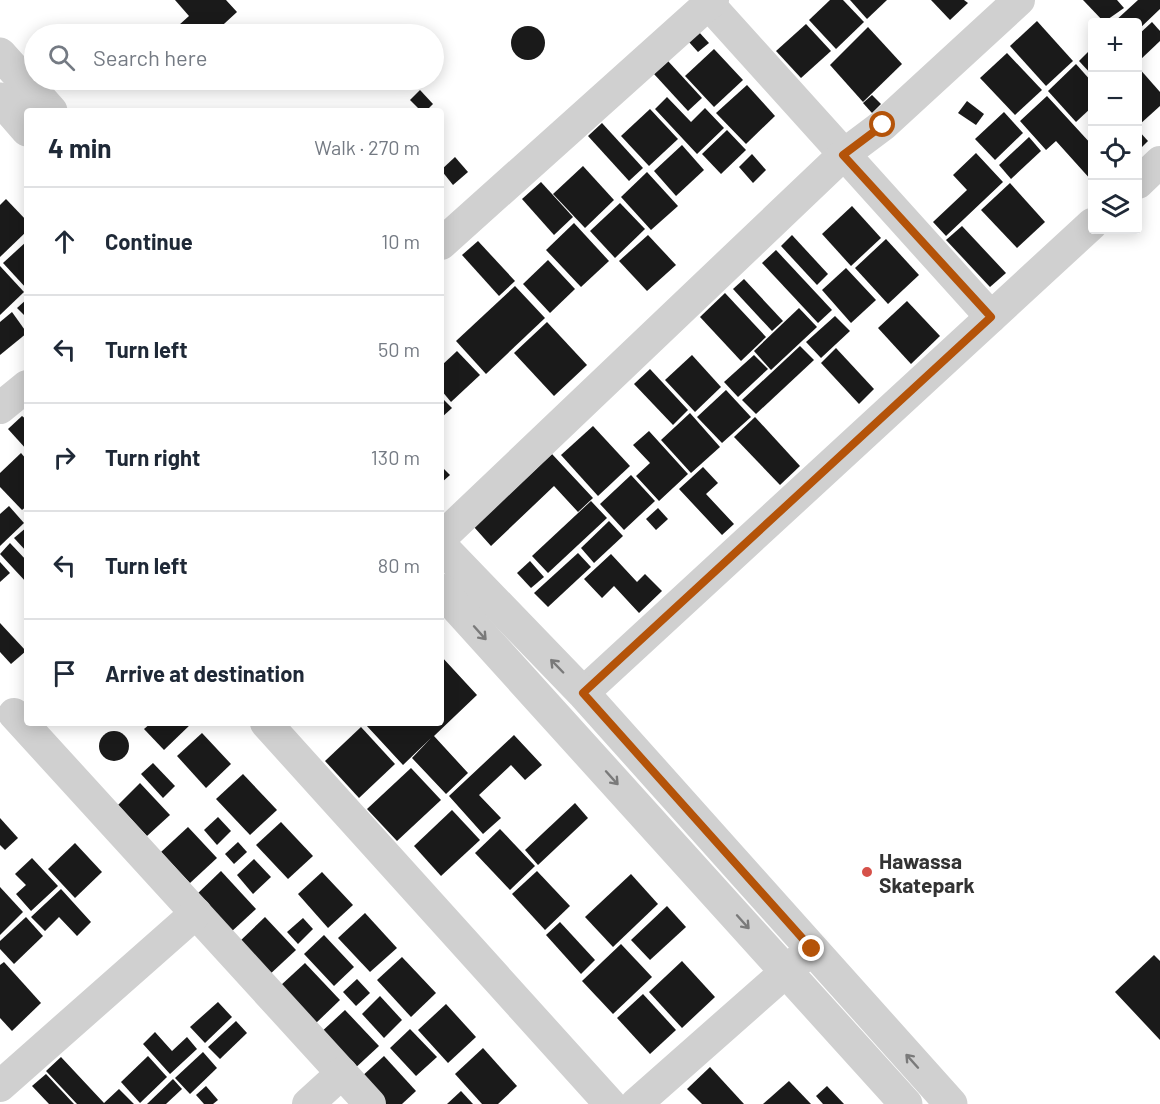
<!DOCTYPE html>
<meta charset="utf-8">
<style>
body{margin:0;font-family:Barlow,sans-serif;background:#f6f6f7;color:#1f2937}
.controls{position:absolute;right:18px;top:18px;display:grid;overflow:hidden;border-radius:6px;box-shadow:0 3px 15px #0003}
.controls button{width:54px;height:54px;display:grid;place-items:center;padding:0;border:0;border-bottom:2px solid #e0e1e3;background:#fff;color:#1f2937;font:30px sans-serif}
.stop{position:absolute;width:18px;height:18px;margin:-14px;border:4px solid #b45309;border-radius:50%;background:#fff}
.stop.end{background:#b45309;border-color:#fff;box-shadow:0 2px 6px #0008}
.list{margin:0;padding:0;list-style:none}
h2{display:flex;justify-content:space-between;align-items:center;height:78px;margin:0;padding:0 24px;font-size:26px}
h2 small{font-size:20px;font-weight:400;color:#747a83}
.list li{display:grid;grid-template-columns:39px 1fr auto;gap:18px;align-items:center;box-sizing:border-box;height:108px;padding:0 24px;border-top:2px solid #e0e1e3}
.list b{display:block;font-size:22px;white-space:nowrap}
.list em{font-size:20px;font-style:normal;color:#747a83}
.icon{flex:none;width:33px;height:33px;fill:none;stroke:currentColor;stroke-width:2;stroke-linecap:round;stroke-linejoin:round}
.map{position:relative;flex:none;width:1160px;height:1104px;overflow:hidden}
.search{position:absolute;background:#fff;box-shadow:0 3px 15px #0003;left:24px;top:24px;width:420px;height:66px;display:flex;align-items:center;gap:15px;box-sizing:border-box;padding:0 21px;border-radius:33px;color:#747a83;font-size:22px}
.panel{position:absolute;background:#fff;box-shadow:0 3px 15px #0003;left:24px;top:108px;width:420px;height:618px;border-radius:6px}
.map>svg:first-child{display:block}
.building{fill:#1a1a1a}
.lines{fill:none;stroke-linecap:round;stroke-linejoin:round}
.minor{stroke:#d0d0d0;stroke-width:32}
.tertiary{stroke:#d0d0d0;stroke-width:33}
.oneway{stroke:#7a7a7a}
.route{stroke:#b45309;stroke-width:8}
.poi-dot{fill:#d65149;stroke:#fff;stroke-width:2}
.labels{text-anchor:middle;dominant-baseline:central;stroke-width:6;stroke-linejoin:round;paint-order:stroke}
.poi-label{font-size:21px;font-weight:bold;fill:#333;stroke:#fff;text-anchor:start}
</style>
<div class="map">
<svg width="1160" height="1104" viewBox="0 0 1160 1104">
<rect width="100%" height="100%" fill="#fff"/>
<g class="building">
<polygon points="175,0 226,0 237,12 213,34 169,34 189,16"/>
<polygon points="830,0 843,0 864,22 836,49 809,20"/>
<polygon points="850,0 887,0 867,19"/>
<polygon points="931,0 964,0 968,3 950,20"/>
<polygon points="1083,0 1117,0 1124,8 1104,22"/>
<polygon points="1138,0 1160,0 1160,9 1138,30 1138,22 1114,22"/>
<polygon points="1037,21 1073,61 1046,86 1010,46"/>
<polygon points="1152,22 1160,31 1160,41 1140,60 1138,35"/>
<polygon points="806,24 831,51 801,78 776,51"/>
<circle cx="528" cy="43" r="17"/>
<polygon points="868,27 902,64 863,102 830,65"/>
<polygon points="698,31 709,43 698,52 688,41"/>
<polygon points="1092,48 1092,75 1079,61"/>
<polygon points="714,49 743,80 714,107 685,76"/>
<polygon points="1007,53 1042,90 1015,115 980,78"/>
<polygon points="668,61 702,98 688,111 654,74"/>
<polygon points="1076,64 1092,82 1092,107 1076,122 1048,91"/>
<polygon points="1138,67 1160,92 1160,106 1139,125"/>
<polygon points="747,85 775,116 746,144 716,113"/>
<polygon points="420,90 433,104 426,111 421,111 410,100"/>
<polygon points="872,95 881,104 872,113 863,103"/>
<polygon points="1047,96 1092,145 1092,181 1056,141 1046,150 1020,121"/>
<polygon points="667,97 691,122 705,108 724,128 697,154 655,109"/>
<polygon points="967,101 984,114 976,125 958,113"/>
<polygon points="650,109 678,139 649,166 621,136"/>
<polygon points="1004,112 1023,133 995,160 975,139"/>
<polygon points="602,123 643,168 629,181 588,136"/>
<polygon points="727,130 746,150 721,174 702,154"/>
<polygon points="1138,130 1148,141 1138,151"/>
<polygon points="1029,137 1041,151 1011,179 999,165"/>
<polygon points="682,145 704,170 676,196 654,171"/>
<polygon points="976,153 1003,182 946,236 933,222 967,190 953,175"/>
<polygon points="752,154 766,170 753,183 739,167"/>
<polygon points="455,157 468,172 453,185 441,170"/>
<polygon points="583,166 614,200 585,228 553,194"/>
<polygon points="647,172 678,206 651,230 621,197"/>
<polygon points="541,182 573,217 554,235 522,199"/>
<polygon points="1010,183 1045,222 1017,248 981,210"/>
<polygon points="6,199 27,221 27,231 0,257 0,205"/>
<polygon points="620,203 645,229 615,258 590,231"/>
<polygon points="852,206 881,238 851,266 822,234"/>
<polygon points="574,223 609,261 581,287 546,250"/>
<polygon points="962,226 1006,273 990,287 946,240"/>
<polygon points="648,235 676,265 647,291 619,261"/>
<polygon points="792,235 828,274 817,285 781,246"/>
<polygon points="886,239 919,275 888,304 855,268"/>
<polygon points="27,241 27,289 3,263"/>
<polygon points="478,241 515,281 499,296 462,255"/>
<polygon points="776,250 832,310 818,323 762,263"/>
<polygon points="548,260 575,289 550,313 523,284"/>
<polygon points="0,266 24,292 0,315"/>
<polygon points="846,268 876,300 851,323 822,290"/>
<polygon points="744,279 783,321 772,331 733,289"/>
<polygon points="515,286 545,318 486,374 456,341"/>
<polygon points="725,293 766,337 741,361 700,317"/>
<polygon points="27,299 27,318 17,308"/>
<polygon points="907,301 940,336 911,364 878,328"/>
<polygon points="799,308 817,327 771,370 754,351"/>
<polygon points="12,312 27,333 0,355 0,322"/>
<polygon points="835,316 850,331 821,358 806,342"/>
<polygon points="547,322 587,365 554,396 514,353"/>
<polygon points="800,346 814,360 756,414 742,400"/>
<polygon points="836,348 874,389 859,404 821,363"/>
<polygon points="457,351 480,375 451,402 441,390 441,366"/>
<polygon points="692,355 721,387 695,412 665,380"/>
<polygon points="754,355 768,369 738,397 724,382"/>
<polygon points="650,369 688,410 673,425 634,384"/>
<polygon points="726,390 751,417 722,443 697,417"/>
<polygon points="441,397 452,408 441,418"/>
<polygon points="690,413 720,447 691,473 661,440"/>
<polygon points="22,416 27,420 27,450 8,429"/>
<polygon points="755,417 800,466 780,485 734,437"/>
<polygon points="593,426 630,466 598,496 561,455"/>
<polygon points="649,431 688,474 659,501 636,476 650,463 633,445"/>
<polygon points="21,453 27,460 27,506 22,510 0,487 0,473"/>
<polygon points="552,454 593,498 578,512 554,486 491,546 474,527"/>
<polygon points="441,466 450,475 441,483"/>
<polygon points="703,467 718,483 706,494 734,524 722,535 679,489"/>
<polygon points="631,475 655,501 624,530 600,504"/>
<polygon points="591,501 607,518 548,573 532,556"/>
<polygon points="9,506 24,523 0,546 0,514"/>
<polygon points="658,508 668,519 656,530 646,519"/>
<polygon points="609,521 623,536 594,563 581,548"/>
<polygon points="27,527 27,552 14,538"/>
<polygon points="10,543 27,561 27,583 0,554"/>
<polygon points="578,553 591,567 548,607 534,593"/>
<polygon points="611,554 637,582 645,574 662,591 639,613 614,586 602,598 584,579"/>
<polygon points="530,561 544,577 531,588 517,573"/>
<polygon points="0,562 10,573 0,582"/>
<polygon points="0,623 26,651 11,664 0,652"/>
<polygon points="441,656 477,695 434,736 468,773 446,794 412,758 431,738 403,765 366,725 441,723"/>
<polygon points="151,723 192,723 164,750 144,729"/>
<polygon points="361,727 395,764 359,798 325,761"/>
<circle cx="114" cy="746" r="15"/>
<polygon points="202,733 231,764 206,788 177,756"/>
<polygon points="514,735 542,765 525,780 511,765 479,795 501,818 483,834 449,796"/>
<polygon points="153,763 175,786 163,798 141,774"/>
<polygon points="411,768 441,800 397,841 367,809"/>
<polygon points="243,774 277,810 250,835 216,799"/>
<polygon points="140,783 170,815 147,836 118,805"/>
<polygon points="575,803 588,818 538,865 525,850"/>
<polygon points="452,810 480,840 441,876 414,846"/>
<polygon points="218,817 231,831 217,845 204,830"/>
<polygon points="0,818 18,838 5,850 0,845"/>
<polygon points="281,822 313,856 288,879 256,845"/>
<polygon points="188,827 217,858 190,883 161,852"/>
<polygon points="500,829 535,866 510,890 475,853"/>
<polygon points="238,842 247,852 234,864 225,854"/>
<polygon points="75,843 102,872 75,898 48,869"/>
<polygon points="32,858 58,886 31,911 16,894 26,885 15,874"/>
<polygon points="254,859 271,877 253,894 237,875"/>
<polygon points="221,871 256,909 230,933 195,896"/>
<polygon points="537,871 570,906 545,930 512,894"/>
<polygon points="322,872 353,905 328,928 298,894"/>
<polygon points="631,874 658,904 613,947 585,917"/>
<polygon points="0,887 23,912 0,935"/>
<polygon points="61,889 91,922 77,936 59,917 45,931 31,917"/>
<polygon points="667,906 686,927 650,960 631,940"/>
<polygon points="365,913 397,948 370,972 338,938"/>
<polygon points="26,917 43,936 14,964 0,949 0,941"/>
<polygon points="265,917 296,950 268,976 238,943"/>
<polygon points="303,918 313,929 298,944 287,932"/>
<polygon points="560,922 595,960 581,974 546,935"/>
<polygon points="324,935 354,967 334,986 304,954"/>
<polygon points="621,944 652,977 613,1014 582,981"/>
<polygon points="1154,955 1160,961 1160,1040 1115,992"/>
<polygon points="402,957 436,993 411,1017 377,980"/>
<polygon points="682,961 715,997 682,1028 649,992"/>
<polygon points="4,962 41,1003 12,1031 0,1018 0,965"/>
<polygon points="305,963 340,1000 315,1024 280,986"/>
<polygon points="357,979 370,993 356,1006 343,992"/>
<polygon points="643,994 676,1030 650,1054 617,1018"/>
<polygon points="380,996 402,1020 384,1038 362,1014"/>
<polygon points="218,1002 232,1017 205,1043 190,1027"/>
<polygon points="446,1004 476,1037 448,1063 418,1030"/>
<polygon points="345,1010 379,1046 352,1071 318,1035"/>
<polygon points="236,1021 247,1033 220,1059 208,1047"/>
<polygon points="410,1029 437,1057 416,1076 390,1048"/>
<polygon points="155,1032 172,1051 187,1037 197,1049 170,1074 143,1044"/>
<polygon points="483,1048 517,1086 498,1104 482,1104 455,1074"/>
<polygon points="203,1052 217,1068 190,1094 175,1078"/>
<polygon points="148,1056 167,1077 140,1103 121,1082"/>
<polygon points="384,1056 416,1091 402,1104 383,1104 359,1079"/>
<polygon points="61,1057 104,1103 119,1089 134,1104 77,1104 46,1071"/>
<polygon points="710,1067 744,1104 702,1104 687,1089"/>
<polygon points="46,1074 74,1104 49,1104 32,1086"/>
<polygon points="173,1079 182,1089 166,1104 147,1104"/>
<polygon points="789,1081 811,1104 763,1104"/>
<polygon points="206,1086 218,1100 213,1104 204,1104 196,1095"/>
<polygon points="827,1086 844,1104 823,1104 816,1096"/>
<polygon points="461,1091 473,1104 447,1104"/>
</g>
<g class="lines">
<g class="minor">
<polyline points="705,0 991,317"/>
<polyline points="1138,183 1160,162"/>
<polyline points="441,244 713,0"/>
<polyline points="0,408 27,386"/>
<polyline points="441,538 843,155 883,125 1019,0"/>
<polyline points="583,693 1092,224"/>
<polyline points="14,714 370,1104"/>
<polyline points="266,723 610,1104"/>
<polyline points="0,1086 196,913"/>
<polyline points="308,1104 342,1073"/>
<polyline points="636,1104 807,953"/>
</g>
<g class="tertiary">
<polyline points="0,54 51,111"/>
<polyline points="0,99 27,130"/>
<polyline points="441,546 583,693 951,1104"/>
<polyline points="441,590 906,1104"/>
</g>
</g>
<defs><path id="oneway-shaft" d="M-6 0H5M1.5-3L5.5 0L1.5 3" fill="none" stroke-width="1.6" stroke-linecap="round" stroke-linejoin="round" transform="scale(1.5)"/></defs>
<g class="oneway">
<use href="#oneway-shaft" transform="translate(480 633) rotate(48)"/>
<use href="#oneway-shaft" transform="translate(557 666) rotate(-134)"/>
<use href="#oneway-shaft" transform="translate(612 778) rotate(48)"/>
<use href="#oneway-shaft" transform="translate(743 922) rotate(48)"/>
<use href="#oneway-shaft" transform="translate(912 1061) rotate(-132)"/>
</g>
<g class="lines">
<polyline class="route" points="812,949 583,693 991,317 843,155 883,125"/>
</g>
<circle class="poi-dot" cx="867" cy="872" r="6"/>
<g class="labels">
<g class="poi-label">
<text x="879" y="860">Hawassa<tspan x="879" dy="24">Skatepark</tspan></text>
</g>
</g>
</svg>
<div class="controls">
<button>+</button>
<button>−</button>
<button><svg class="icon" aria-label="locate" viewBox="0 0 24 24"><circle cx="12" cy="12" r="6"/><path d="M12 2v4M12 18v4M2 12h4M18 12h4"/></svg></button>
<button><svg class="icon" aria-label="layers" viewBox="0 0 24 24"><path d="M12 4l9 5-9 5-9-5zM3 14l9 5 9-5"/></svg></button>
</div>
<div class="stop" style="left:883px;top:125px"></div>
<div class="stop end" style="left:812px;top:949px"></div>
<div class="search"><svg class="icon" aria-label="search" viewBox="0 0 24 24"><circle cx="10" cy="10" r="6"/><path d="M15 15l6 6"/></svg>Search here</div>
<section class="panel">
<h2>4 min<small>Walk · 270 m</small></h2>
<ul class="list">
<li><svg class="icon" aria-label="ahead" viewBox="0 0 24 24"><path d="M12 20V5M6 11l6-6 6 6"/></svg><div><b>Continue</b></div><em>10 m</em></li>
<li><svg class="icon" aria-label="left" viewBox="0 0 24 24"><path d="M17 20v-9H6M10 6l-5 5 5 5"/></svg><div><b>Turn left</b></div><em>50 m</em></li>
<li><svg class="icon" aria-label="right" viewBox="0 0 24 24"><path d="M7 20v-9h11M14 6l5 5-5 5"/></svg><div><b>Turn right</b></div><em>130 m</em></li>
<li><svg class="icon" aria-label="left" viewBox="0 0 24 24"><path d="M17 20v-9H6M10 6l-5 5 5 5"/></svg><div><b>Turn left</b></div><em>80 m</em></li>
<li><svg class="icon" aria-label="arrive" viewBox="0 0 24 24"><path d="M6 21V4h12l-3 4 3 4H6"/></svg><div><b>Arrive at destination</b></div></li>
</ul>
</section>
</div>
